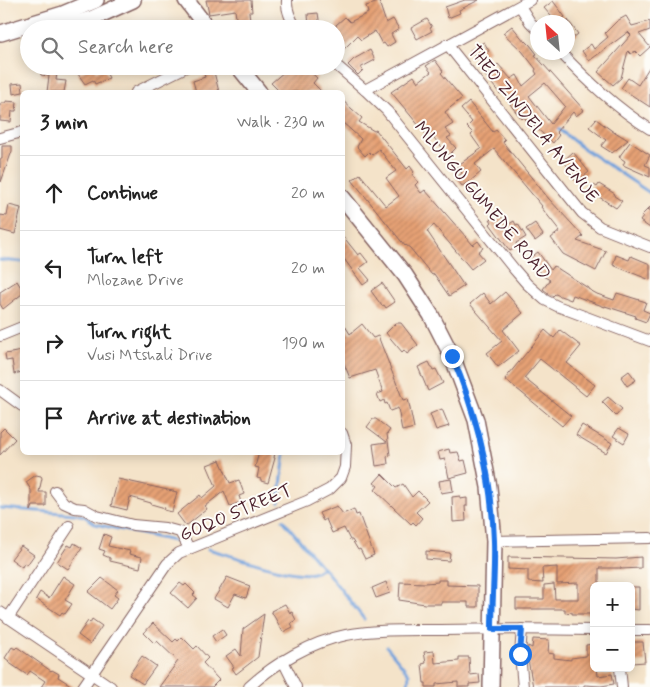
<!DOCTYPE html>
<meta charset="utf-8">
<style>
body{margin:0;font-family:Mynerve,sans-serif;background:#f2f2f2;color:#222}
.controls{position:absolute;right:15px;bottom:15px;display:grid;overflow:hidden;border-radius:8px;box-shadow:0 2px 12px #0003}
.controls button{width:45px;height:45px;display:grid;place-items:center;padding:0;border:0;border-bottom:1px solid #e0e0e0;background:#fff;color:#222;font:25px sans-serif}
.compass{position:absolute;left:530px;top:15px;width:45px;height:45px;border-radius:50%;background:#fff;box-shadow:0 2px 12px #0003;rotate:333deg}
.stop{position:absolute;width:15px;height:15px;margin:-11px;border:4px solid #1a73e8;border-radius:50%;background:#fff}
.stop.end{background:#1a73e8;border-color:#fff;box-shadow:0 1px 5px #0008}
.list{margin:0;padding:0;list-style:none}
h2{display:flex;justify-content:space-between;align-items:center;height:65px;margin:0;padding:0 20px;font-size:21px}
h2 small{font-size:16px;font-weight:400;color:#767676}
.list li{display:grid;grid-template-columns:32px 1fr auto;gap:15px;align-items:center;box-sizing:border-box;height:75px;padding:0 20px;border-top:1px solid #e0e0e0}
.list b{display:block;font-size:19px;white-space:nowrap}
.list p{margin:0;font-size:16px;white-space:nowrap;color:#767676}
.list em{font-size:16px;font-style:normal;color:#767676}
.icon{flex:none;width:28px;height:28px;fill:none;stroke:currentColor;stroke-width:2;stroke-linecap:round;stroke-linejoin:round}
.map{position:relative;flex:none;width:650px;height:687px;overflow:hidden}
.search{position:absolute;background:#fff;box-shadow:0 2px 12px #0003;left:20px;top:20px;width:325px;height:55px;display:flex;align-items:center;gap:12px;box-sizing:border-box;padding:0 18px;border-radius:28px;color:#767676;font-size:19px}
.panel{position:absolute;background:#fff;box-shadow:0 2px 12px #0003;left:20px;top:90px;width:325px;height:365px;border-radius:8px}
.map>svg:first-child{display:block}
.lines{fill:none;stroke-linecap:round;stroke-linejoin:round}
.stream{stroke:#73a2dc;stroke-width:3}
.building{fill:url(#building-hatch);fill-rule:evenodd}
.street-casing{stroke:#866462;stroke-width:12}
.secondary-casing{stroke:#866462;stroke-width:18}
.street{stroke:#fff;stroke-width:10}
.secondary{stroke:#fff;stroke-width:15}
.route{stroke:#1a73e8;stroke-width:6}
.labels{text-anchor:middle;dominant-baseline:central;stroke-width:4;stroke-linejoin:round;paint-order:stroke}
.street-label{font-size:18px;fill:#4a1f2b;stroke:#fdfcf7}
</style>
<div class="map">
<svg width="650" height="687" viewBox="0 0 650 687">
<defs>
<pattern id="building-hatch" width="6" height="6" patternUnits="userSpaceOnUse" patternTransform="scale(1.25)"><rect width="6" height="6" fill="#e6a175"/><path d="M-1 1l2-2M0 6l6-6M5 7l2-2" fill="none" stroke="#bc8360"/></pattern>
</defs>
<rect width="100%" height="100%" fill="#fdfcf7"/>
<filter id="ink" filterUnits="userSpaceOnUse"><feTurbulence type="fractalNoise" baseFrequency=".02" numOctaves="2"/><feDisplacementMap in="SourceGraphic" scale="10" xChannelSelector="R" yChannelSelector="G"/><feConvolveMatrix kernelMatrix="1 2 1 2 8 2 1 2 1" color-interpolation-filters="sRGB"/></filter>
<filter id="wash" filterUnits="userSpaceOnUse"><feTurbulence type="fractalNoise" baseFrequency=".0096" numOctaves="4" result="noise"/><feDisplacementMap in="SourceGraphic" scale="20" xChannelSelector="R" yChannelSelector="G"/><feGaussianBlur stdDeviation="1.12" result="paint"/><feColorMatrix in="noise" values="0 0 0 0 0 0 0 0 0 0 0 0 0 0 0 0 0 1.4 0 .05"/><feComposite in="paint" operator="in"/></filter>
<g filter="url(#wash)">
<rect width="100%" height="100%" fill="#f4e3c9"/>
<g class="lines">
<g class="stream">
<polyline points="556,127 580,146 650,193"/>
<polyline points="0,260 22,262"/>
<polyline points="279,502 285,452"/>
<polyline points="0,508 75,514 84,516 95,524 178,542"/>
<polyline points="283,520 322,567"/>
<path d="M208,549C233,555 291,578 313,573C317,572 319,570 323,567L364,619"/>
<polyline points="387,647 409,674 408,687"/>
</g>
</g>
<g id="blocks">
<g class="building">
<polygon points="206,0 251,0 252,12 249,12 251,29 239,29 237,26 235,10 209,14"/>
<polygon points="465,0 479,0 459,10 460,13 448,18 445,7"/>
<polygon points="553,1 565,17 558,22 556,22 544,8"/>
<polygon points="379,2 386,23 393,19 399,29 391,34 395,42 387,47 384,43 382,44 375,31 361,40 357,36 344,49 336,42 336,25 345,17 350,22 368,13 366,6"/>
<polygon points="318,13 320,26 309,28 308,14"/>
<polygon points="626,16 632,26 650,21 650,30 639,34 650,47 640,56 635,51 631,54 628,51 621,78 613,85 598,72 631,35 628,32 589,61 582,51 591,44 594,49 608,37 605,33 617,21"/>
<polygon points="427,19 432,27 430,28 432,31 417,39 411,28"/>
<polygon points="568,20 578,34 568,42"/>
<path d="M512,26L525,42L526,41L530,45L537,54L535,55L584,110L576,116L573,112L556,132L559,135L553,143L533,125L532,127L524,117L522,119L512,107L503,92L500,94L485,75L498,64L511,79L517,75L523,86L537,74L535,71L536,69L522,51L503,33ZM545,83L565,106L551,124L529,96Z"/>
<polygon points="484,42 489,51 476,59 470,50"/>
<polygon points="370,50 375,60 360,68 363,70 358,75 348,65 354,59"/>
<polygon points="435,60 443,71 441,73 462,98 445,112 453,124 445,129 451,136 447,138 456,148 449,155 433,137 430,139 391,92 414,76 418,82 431,72 426,66"/>
<polygon points="41,66 58,66 56,80 66,81 64,92 47,92 49,76 41,75"/>
<polygon points="93,66 96,72 104,68 109,78 95,84 93,80 85,84 78,74"/>
<polygon points="280,66 304,66 317,78 313,83 322,92 280,92 271,83 285,71"/>
<polygon points="650,66 650,107 621,88 628,78 638,85"/>
<polygon points="214,72 219,92 196,92 193,81 205,77 204,74"/>
<polygon points="22,83 23,92 13,94 12,84"/>
<polygon points="342,100 362,118 359,122 374,131 376,130 407,169 410,166 414,172 412,174 418,182 415,185 421,193 425,190 473,245 478,241 483,248 478,252 484,259 471,269 434,225 427,231 464,286 449,296 434,274 432,275 410,248 406,245 405,246 352,180 360,174 386,206 399,196 386,178 396,171 379,149 372,155 369,152 365,156 357,147 361,139 342,122"/>
<polygon points="6,101 17,102 16,111 12,111 11,122 0,121 0,104 1,103 6,103"/>
<polygon points="469,102 493,132 496,130 505,140 503,142 505,145 549,199 583,236 577,241 606,251 596,271 563,254 551,238 560,231 541,207 542,206 494,149 475,164 481,172 469,182 462,186 456,178 462,173 457,166 481,149 471,135 473,133 467,127 472,122 461,109"/>
<polygon points="596,119 615,133 615,132 628,140 612,153 601,146 606,140 589,127"/>
<polygon points="630,142 650,155 645,165 650,167 650,177 623,165 625,161 619,157"/>
<polygon points="2,146 12,146 12,151 1,182 0,159 2,159"/>
<polygon points="573,152 589,172 579,180 577,177 574,180 568,172 570,169 563,161"/>
<polygon points="599,184 615,194 614,196 622,201 616,208 590,191 594,185 597,187"/>
<polygon points="9,205 21,208 15,234 0,230 0,215 7,216"/>
<polygon points="650,207 650,228 640,221 643,217 641,216"/>
<polygon points="498,213 508,225 514,221 516,225 518,224 526,237 516,243 517,247 510,251 490,224 492,222 490,219"/>
<polygon points="535,223 543,235 535,241 526,229"/>
<polygon points="342,235 358,255 361,253 368,262 360,268 370,280 363,285 342,256"/>
<polygon points="538,252 551,270 554,266 588,288 588,289 597,294 614,300 617,293 646,302 643,310 650,313 646,322 635,318 636,316 605,306 605,307 573,295 571,300 555,294 553,296 549,294 543,289 550,280 543,276 530,258"/>
<polygon points="616,255 629,260 631,256 650,264 650,280 613,265"/>
<polygon points="17,281 22,289 22,294 3,309 0,304 0,292"/>
<polygon points="382,283 395,302 386,308 384,305 382,306 371,291"/>
<polygon points="505,292 523,313 503,330 519,351 498,367 487,353 502,341 470,304 483,293 491,304"/>
<polygon points="342,321 350,334 362,324 373,338 378,336 403,400 408,399 414,428 402,431 398,408 390,411 387,403 385,404 384,400 380,402 377,394 383,392 375,370 350,378 342,359"/>
<polygon points="396,323 401,323 418,345 407,354 404,350 402,352 386,333"/>
<polygon points="545,330 554,338 560,330 581,346 567,363 595,385 586,396 540,359 524,378 571,416 562,426 505,379"/>
<polygon points="22,351 22,372 14,374 12,360 6,361 5,354"/>
<polygon points="429,362 433,370 436,369 443,383 428,391 418,367"/>
<polygon points="629,371 636,380 627,386 621,377"/>
<polygon points="608,397 622,409 616,416 602,402"/>
<polygon points="442,409 449,426 436,430 430,414"/>
<polygon points="373,419 376,419 390,430 387,434 390,455 387,456 388,464 376,466 373,444 387,442 367,427"/>
<polygon points="582,425 612,443 606,453 576,435"/>
<polygon points="4,428 15,439 0,455 0,432"/>
<polygon points="619,428 629,434 624,443 613,436"/>
<polygon points="449,449 450,453 458,452 461,461 465,460 468,473 449,478 445,459 440,460 438,452"/>
<polygon points="259,452 275,452 274,458 275,458 268,483 261,481 261,479 257,478 259,468 255,467"/>
<polygon points="220,460 230,483 239,480 244,494 239,496 241,502 230,506 224,491 205,506 207,509 186,526 177,514 200,495 202,498 216,486 207,465"/>
<polygon points="382,474 396,488 403,484 412,497 418,491 428,501 416,512 422,518 416,525 413,522 411,524 375,490 378,486 374,483"/>
<polygon points="36,475 41,476 42,478 39,492 46,492 46,506 33,506 31,511 31,490 26,482"/>
<polygon points="118,479 177,492 172,512 164,510 165,508 151,504 151,503 130,497 127,510 111,506"/>
<polygon points="451,479 453,491 441,493 439,481"/>
<polygon points="460,496 460,499 467,498 467,506 465,506 466,521 453,522 452,497"/>
<polygon points="337,506 343,514 354,509 356,515 359,514 374,555 365,559 360,549 358,550 352,540 350,540 344,528 332,533 326,519 323,521 319,513"/>
<polygon points="104,534 111,537 108,546 130,551 129,554 142,557 140,568 110,561 110,558 103,555 105,551 99,549"/>
<polygon points="74,543 82,548 68,569 57,562 68,545 72,547"/>
<polygon points="21,546 34,555 27,565 24,563 22,567 11,559"/>
<polygon points="426,551 450,553 449,561 426,559"/>
<polygon points="508,557 616,559 641,557 641,568 621,569 621,568 599,568 599,586 594,586 594,614 572,614 572,612 565,613 565,609 516,609 516,599 544,599 544,585 554,584 555,599 578,599 578,583 557,584 557,567 542,568 543,583 528,582 528,570 508,569"/>
<polygon points="63,576 75,584 65,600 72,604 65,614 62,612 60,615 36,599 40,592 49,598"/>
<polygon points="227,577 250,586 246,598 235,594 228,607 214,599"/>
<polygon points="102,578 118,590 114,595 118,598 110,609 88,592"/>
<polygon points="438,580 447,580 447,585 478,586 478,607 468,607 468,602 441,602 441,604 425,604 399,600 400,582 425,583 438,582"/>
<polygon points="386,582 390,593 376,598 372,588"/>
<polygon points="180,583 184,586 186,584 195,593 193,595 197,598 188,608 171,593"/>
<polygon points="631,587 639,587 639,610 631,609"/>
<polygon points="285,604 290,613 292,612 296,620 291,623 293,627 283,632 271,611"/>
<polygon points="264,614 258,657 236,674 232,668 234,667 226,656 236,649 241,656 243,629"/>
<polygon points="92,619 102,626 90,644 78,635 88,621 90,623"/>
<polygon points="153,623 173,642 176,639 178,641 182,637 194,649 197,646 208,658 203,663 219,680 212,687 159,687 178,661 157,641 154,643 144,633"/>
<polygon points="222,629 226,635 216,642 212,636"/>
<polygon points="533,639 549,640 548,653 554,654 554,658 571,660 571,658 586,656 586,645 594,644 594,668 597,668 598,676 612,674 614,684 601,686 584,685 584,687 533,687 527,654 528,646 532,648"/>
<polygon points="631,642 643,642 645,662 632,663"/>
<polygon points="12,647 15,649 17,647 51,671 52,670 59,674 58,677 74,687 41,687 45,681 30,671 27,675 8,662 9,661 5,658"/>
<polygon points="434,651 435,663 459,661 459,657 469,657 470,675 479,674 480,683 469,684 469,687 458,687 458,682 436,684 436,687 426,687 426,683 424,683 422,664 426,663 424,652"/>
<polygon points="142,656 156,666 143,684 129,675"/>
</g>
</g>
</g>
<g filter="url(#ink)">
<use href="#blocks" fill-opacity="0" stroke="#866462" stroke-width="1"/>
<g class="lines">
<defs>
<g id="street">
<path d="M287,0C286,11 291,20 297,29"/>
<polyline points="520,6 530,22 538,30"/>
<polyline points="447,44 582,213 600,227 650,247"/>
<path d="M560,52C588,81 616,108 650,129"/>
<polyline points="336,65 365,90 387,111 514,269 527,284 545,300 557,306 650,341"/>
<polyline points="365,90 530,0"/>
<polyline points="136,92 188,66"/>
<polyline points="0,138 22,132"/>
<polyline points="0,336 22,327"/>
<polyline points="0,390 22,406"/>
<polyline points="55,491 64,503 75,508 84,509 97,516 133,525 165,528 180,532 189,548"/>
<polyline points="494,541 650,538"/>
<polyline points="0,612 111,687"/>
<polyline points="8,618 69,526"/>
<polyline points="522,629 520,654 523,687"/>
<polyline points="631,630 650,630"/>
<polyline points="283,661 296,687"/>
<polyline points="620,668 622,687"/>
<polyline points="83,687 167,564 179,553 307,501 330,489 341,478 345,467 346,445 342,433"/>
<path d="M249,687C275,663 311,642 346,635C377,629 410,630 441,630C492,629 543,629 594,630"/>
</g>
<g id="secondary">
<polyline points="186,0 208,29"/>
<polyline points="60,29 91,19 133,0"/>
<polyline points="1,33 63,14 96,0"/>
<polyline points="238,66 259,92"/>
<polyline points="342,197 405,275 431,315 452,356 476,420 489,487 494,541 491,687"/>
</g>
</defs>
<use href="#street" class="street-casing"/>
<use href="#secondary" class="secondary-casing"/>
<use href="#street" class="street"/>
<use href="#secondary" class="secondary"/>
</g>
</g>
<g class="lines" filter="url(#ink)">
<path class="route" d="M452,356C477,415 492,477 494,541C495,570 492,600 492,629H522L520,654"/>
</g>
<g class="labels">
<g class="street-label">
<text transform="translate(533 124) rotate(51)">THEO ZINDELA AVENUE</text>
<text transform="translate(482 201) rotate(50)">MLUNGU GUMEDE ROAD</text>
<text transform="translate(236 513) rotate(-23)">GOQO STREET</text>
</g>
</g>
</svg>
<div class="controls">
<button>+</button>
<button>−</button>
</div>
<svg class="compass" viewBox="-18 -18 36 36"><path d="M0-13l5 13h-10z" fill="#e53935"/><path d="M0 13l5-13h-10z" fill="#767676"/></svg>
<div class="stop" style="left:520px;top:654px"></div>
<div class="stop end" style="left:452px;top:356px"></div>
<div class="search"><svg class="icon" aria-label="search" viewBox="0 0 24 24"><circle cx="10" cy="10" r="6"/><path d="M15 15l6 6"/></svg>Search here</div>
<section class="panel">
<h2>3 min<small>Walk · 230 m</small></h2>
<ul class="list">
<li><svg class="icon" aria-label="ahead" viewBox="0 0 24 24"><path d="M12 20V5M6 11l6-6 6 6"/></svg><div><b>Continue</b></div><em>20 m</em></li>
<li><svg class="icon" aria-label="left" viewBox="0 0 24 24"><path d="M17 20v-9H6M10 6l-5 5 5 5"/></svg><div><b>Turn left</b><p>Mlozane Drive</p></div><em>20 m</em></li>
<li><svg class="icon" aria-label="right" viewBox="0 0 24 24"><path d="M7 20v-9h11M14 6l5 5-5 5"/></svg><div><b>Turn right</b><p>Vusi Mtshali Drive</p></div><em>190 m</em></li>
<li><svg class="icon" aria-label="arrive" viewBox="0 0 24 24"><path d="M6 21V4h12l-3 4 3 4H6"/></svg><div><b>Arrive at destination</b></div></li>
</ul>
</section>
</div>
